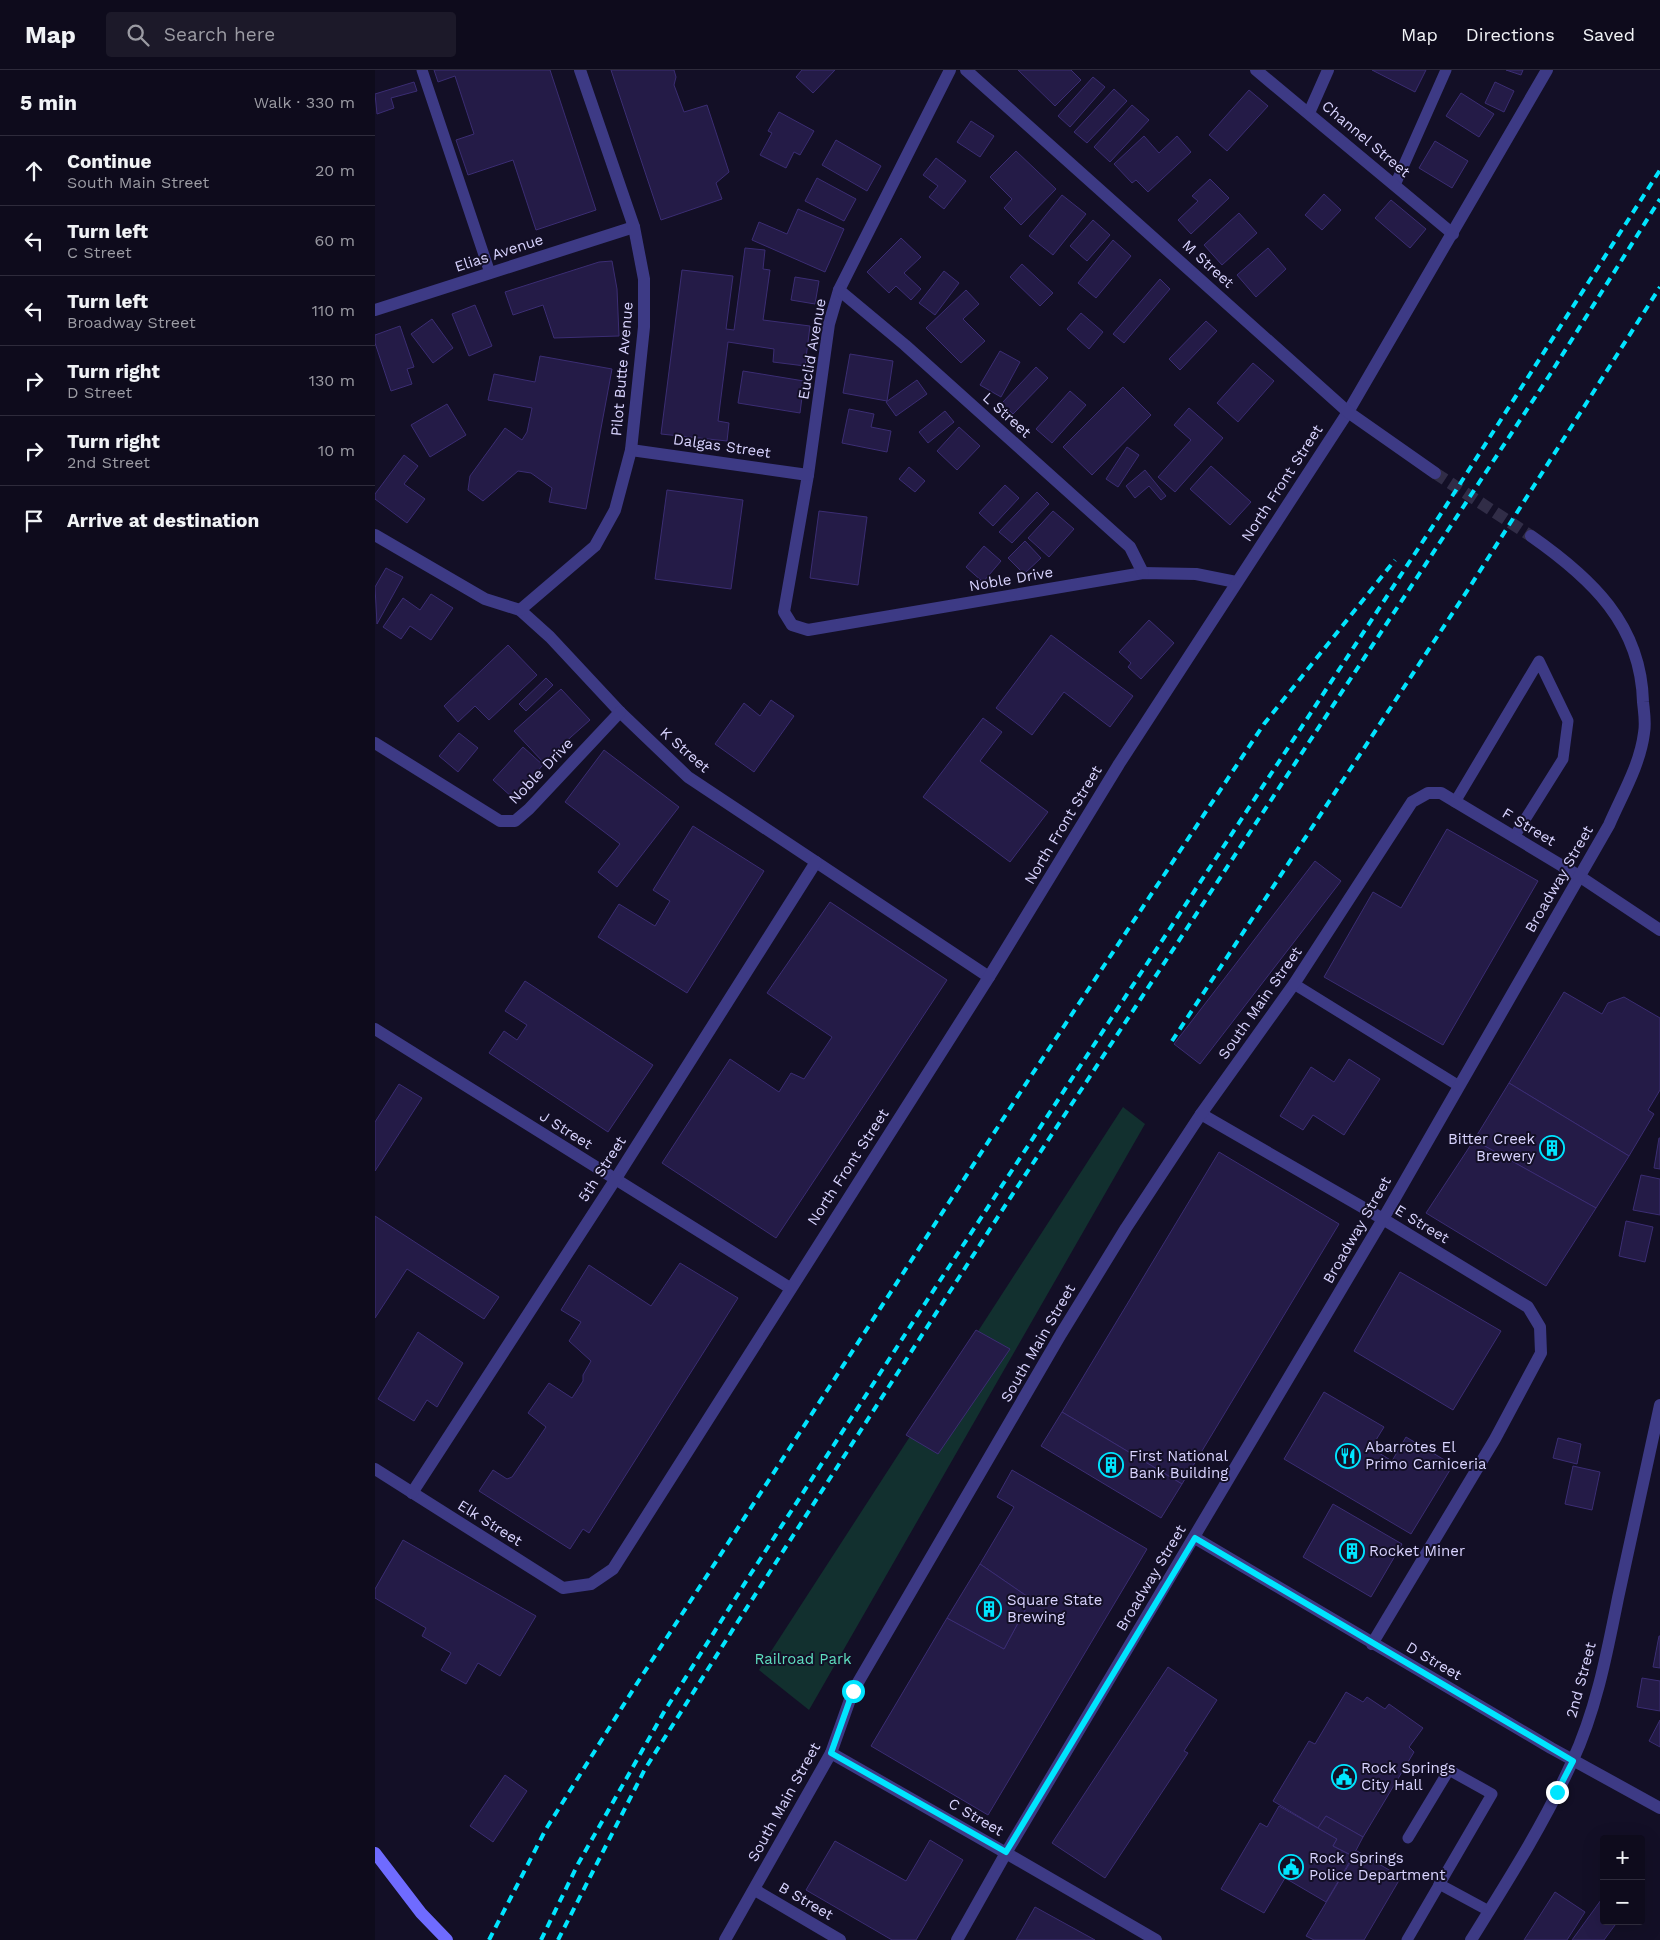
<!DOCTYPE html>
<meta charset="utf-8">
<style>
body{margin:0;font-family:"Work Sans",sans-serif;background:#1c1929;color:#f1f3f6}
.controls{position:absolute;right:15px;bottom:15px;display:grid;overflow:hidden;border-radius:5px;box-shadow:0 5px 20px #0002}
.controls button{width:45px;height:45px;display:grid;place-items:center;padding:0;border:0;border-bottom:1px solid #2e2b3b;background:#0e0b1c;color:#f1f3f6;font:25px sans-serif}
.stop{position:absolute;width:15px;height:15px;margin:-11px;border:4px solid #00e5ff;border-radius:50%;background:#fff}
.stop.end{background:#00e5ff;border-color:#fff;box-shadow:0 1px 5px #0008}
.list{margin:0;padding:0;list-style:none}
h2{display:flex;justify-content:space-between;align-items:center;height:65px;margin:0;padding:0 20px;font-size:21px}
h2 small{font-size:16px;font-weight:400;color:#9b9ba3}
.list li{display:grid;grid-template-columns:32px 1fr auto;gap:15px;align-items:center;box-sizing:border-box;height:70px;padding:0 20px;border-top:1px solid #2e2b3b}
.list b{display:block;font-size:19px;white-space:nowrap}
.list p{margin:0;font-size:16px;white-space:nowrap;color:#9b9ba3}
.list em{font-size:16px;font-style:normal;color:#9b9ba3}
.icon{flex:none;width:28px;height:28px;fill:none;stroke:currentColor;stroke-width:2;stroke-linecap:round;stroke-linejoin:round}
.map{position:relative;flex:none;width:1285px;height:1870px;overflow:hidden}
header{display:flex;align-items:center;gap:30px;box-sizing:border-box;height:70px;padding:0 25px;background:#0e0b1c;border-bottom:1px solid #2e2b3b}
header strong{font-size:24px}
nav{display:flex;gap:28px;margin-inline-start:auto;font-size:18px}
.search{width:350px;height:45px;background:#1c1929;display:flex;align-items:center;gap:12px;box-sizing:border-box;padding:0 18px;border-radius:5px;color:#9b9ba3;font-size:19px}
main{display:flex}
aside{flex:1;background:#0e0b1c}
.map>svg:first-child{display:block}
.green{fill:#12302f}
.building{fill:#241b47;stroke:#3b2d73}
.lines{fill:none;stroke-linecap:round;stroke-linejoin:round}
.tertiary-tunnel{stroke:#312d47;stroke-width:12;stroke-dasharray:12 6;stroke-linecap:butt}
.service{stroke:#3d3a85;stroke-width:11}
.minor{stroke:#3d3a85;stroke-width:12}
.tertiary{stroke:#3d3a85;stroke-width:12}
.secondary{stroke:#6f6bff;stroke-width:12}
.rail{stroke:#00e5ff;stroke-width:4;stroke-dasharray:8 6;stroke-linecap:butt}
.route{stroke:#00e5ff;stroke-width:6}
.labels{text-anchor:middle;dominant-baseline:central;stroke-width:4;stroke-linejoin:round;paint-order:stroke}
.street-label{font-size:15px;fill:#d9d4ff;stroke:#130f26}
.poi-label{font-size:15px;fill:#d9d4ff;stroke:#130f26;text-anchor:start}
.park-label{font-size:15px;fill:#5fe0c0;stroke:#130f26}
</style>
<header>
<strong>Map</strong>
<div class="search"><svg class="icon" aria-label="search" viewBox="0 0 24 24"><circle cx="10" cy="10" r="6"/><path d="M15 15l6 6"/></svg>Search here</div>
<nav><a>Map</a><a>Directions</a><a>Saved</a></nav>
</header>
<main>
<aside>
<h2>5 min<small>Walk · 330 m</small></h2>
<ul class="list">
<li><svg class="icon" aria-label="ahead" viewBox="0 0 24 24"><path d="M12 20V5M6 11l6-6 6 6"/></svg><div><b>Continue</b><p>South Main Street</p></div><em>20 m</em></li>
<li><svg class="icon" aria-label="left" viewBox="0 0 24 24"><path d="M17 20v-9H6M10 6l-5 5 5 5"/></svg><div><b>Turn left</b><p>C Street</p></div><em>60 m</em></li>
<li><svg class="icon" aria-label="left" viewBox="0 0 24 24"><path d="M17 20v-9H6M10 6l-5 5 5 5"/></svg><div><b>Turn left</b><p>Broadway Street</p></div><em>110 m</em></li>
<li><svg class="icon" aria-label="right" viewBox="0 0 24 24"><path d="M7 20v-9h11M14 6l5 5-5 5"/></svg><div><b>Turn right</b><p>D Street</p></div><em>130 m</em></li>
<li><svg class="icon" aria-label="right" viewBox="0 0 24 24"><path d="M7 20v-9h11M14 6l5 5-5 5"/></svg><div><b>Turn right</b><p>2nd Street</p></div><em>10 m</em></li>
<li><svg class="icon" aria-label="arrive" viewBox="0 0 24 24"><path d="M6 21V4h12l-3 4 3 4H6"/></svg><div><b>Arrive at destination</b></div></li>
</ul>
</aside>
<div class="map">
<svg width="1285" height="1870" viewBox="0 0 1285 1870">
<rect width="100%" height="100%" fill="#130f26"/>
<polygon class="green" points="748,1037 770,1054 434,1640 384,1600"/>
<g class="building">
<polygon points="59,0 175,0 221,140 161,160 138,90 93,105 81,70 99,64 80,6 63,12"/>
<polygon points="236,0 299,0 301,7 299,15 309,42 332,35 354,102 341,113 347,129 286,150"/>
<polygon points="427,0 460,0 438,23 421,7"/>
<polygon points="643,0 696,0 706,10 680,36"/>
<polygon points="997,0 1051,0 1040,22"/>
<polygon points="1131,0 1148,0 1146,5"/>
<polygon points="718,7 730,17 695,57 683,46"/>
<polygon points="39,12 42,21 16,28 19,38 2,44 0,24"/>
<polygon points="1120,12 1139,21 1129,42 1110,33"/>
<polygon points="739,19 752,31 712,73 699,62"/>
<polygon points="874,20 893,36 852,81 834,65"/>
<polygon points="1086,23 1119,44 1104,67 1071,46"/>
<polygon points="757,35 774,50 735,92 719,77"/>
<polygon points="404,42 439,61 425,85 419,82 411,98 385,85 397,63 393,61"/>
<polygon points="596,51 619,66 605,87 582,72"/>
<polygon points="769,66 784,83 802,66 816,82 773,122 761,110 757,113 739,94"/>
<polygon points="461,70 506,96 492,121 447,95"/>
<polygon points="1060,71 1093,91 1077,118 1044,98"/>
<polygon points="641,81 681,119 646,155 629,138 637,129 615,107"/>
<polygon points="561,88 591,111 569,139 554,127 563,116 548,105"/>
<polygon points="442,108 481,129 469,151 430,131"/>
<polygon points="835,109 854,128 816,164 803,150 823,131 817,126"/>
<polygon points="949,124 966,140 947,160 930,145"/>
<polygon points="687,125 711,144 678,185 654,166"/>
<polygon points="1016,130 1051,159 1035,178 1000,148"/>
<polygon points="423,139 469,159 450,202 377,170 384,152 412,164"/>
<polygon points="864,143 882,163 847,195 829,175"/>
<polygon points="718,150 735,165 712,191 695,176"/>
<polygon points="526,168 546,187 529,203 546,219 536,230 521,216 514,223 492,202"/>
<polygon points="738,170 756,186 721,228 703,213"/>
<polygon points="370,178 390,180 388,199 395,200 388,250 435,256 430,296 398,292 399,279 353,272 343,351 354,353 352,371 286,364 307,200 358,206 351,259 359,260"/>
<polygon points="893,178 911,199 881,227 862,205"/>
<polygon points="237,191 242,219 244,266 179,268 168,235 138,245 130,222 224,192"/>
<polygon points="647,194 678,223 665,236 635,207"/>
<polygon points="569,201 584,213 560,245 544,233"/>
<polygon points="420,207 444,211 440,234 416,230"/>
<polygon points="785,209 795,219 749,273 738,264"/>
<polygon points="591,220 604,234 588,249 610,271 586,293 551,258"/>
<polygon points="100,235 117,276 94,286 77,244"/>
<polygon points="706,243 728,262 714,279 692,259"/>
<polygon points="57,249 78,278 58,293 36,264"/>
<polygon points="831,251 842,261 805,300 794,289"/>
<polygon points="25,256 39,297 32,299 37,314 16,321 0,273 0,265"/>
<polygon points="625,281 645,292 626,327 605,315"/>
<polygon points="475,284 518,291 512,331 468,323"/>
<polygon points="165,286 237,299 211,439 174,432 177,418 156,403 143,401 108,431 93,420 95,406 130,358 147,370 152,362 157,338 113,330 119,304 160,312"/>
<polygon points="878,293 899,311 863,352 842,333"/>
<polygon points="661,297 673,308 638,344 627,333"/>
<polygon points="368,301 429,311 425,343 363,333"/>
<polygon points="542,310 552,324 521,346 511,332"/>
<polygon points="748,317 776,345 717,405 688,377"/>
<polygon points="695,321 711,335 677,373 661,359"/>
<polygon points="72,334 91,365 55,387 36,355"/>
<polygon points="814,338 848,368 800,422 783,407 816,370 799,355"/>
<polygon points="474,339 499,344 496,357 516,361 512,382 467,373"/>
<polygon points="570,341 579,352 553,373 544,362"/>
<polygon points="584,357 605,376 582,400 562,381"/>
<polygon points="752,377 764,385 743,417 731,409"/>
<polygon points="29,385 43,396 29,414 50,429 32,453 0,429 0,424"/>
<polygon points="836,396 876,432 855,455 815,419"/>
<polygon points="534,397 550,411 540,422 524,409"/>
<polygon points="770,400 791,426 786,430 774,416 760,428 751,416"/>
<polygon points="630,415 644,428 618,456 604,443"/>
<polygon points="292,420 368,430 356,519 280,509"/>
<polygon points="662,422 674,434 637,473 624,462"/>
<polygon points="444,441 492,447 483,515 435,508"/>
<polygon points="678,441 699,459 674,487 653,468"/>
<polygon points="650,471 666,488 649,504 633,488"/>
<polygon points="609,476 626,491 608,512 591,497"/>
<polygon points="11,498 28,507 2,554 0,517"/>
<polygon points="56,524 78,538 56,570 35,556 26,569 8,557 28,528 45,540"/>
<polygon points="774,550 799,573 766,609 753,597 756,593 744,582"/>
<polygon points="676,565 758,626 735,657 689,622 657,665 621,638"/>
<polygon points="133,575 162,605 114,650 100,636 83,652 69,636"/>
<polygon points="171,608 178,615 151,641 144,634"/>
<polygon points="186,619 215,650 168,692 139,661"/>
<polygon points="396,630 419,646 379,702 340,674 369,633 385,646"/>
<polygon points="608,648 627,662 605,691 673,742 635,792 548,727"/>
<polygon points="84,663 103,678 83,702 64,686"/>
<polygon points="148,677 168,695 138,728 118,710"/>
<polygon points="229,680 304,737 242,817 223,802 245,774 190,732"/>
<polygon points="318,756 389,801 312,923 223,867 244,834 280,856 295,831 278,820"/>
<polygon points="1072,759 1163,811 1068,975 949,907 998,822 1026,838"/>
<polygon points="940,791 966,811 825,994 799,974"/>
<polygon points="455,832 572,910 401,1168 287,1093 355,989 404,1022 416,1003 429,1009 457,967 392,923"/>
<polygon points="150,911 278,995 233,1062 114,983 129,961 142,970 152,955 130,941"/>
<polygon points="1189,922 1227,944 1233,933 1249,927 1285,948 1285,1020 1273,1040 1279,1044 1254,1086 1134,1013"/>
<polygon points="974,989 1005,1009 969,1065 938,1045 928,1060 905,1046 936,997 959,1012"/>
<polygon points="1134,1013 1254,1086 1221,1138 1099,1070"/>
<polygon points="24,1014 47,1028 0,1101 0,1052"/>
<polygon points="1284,1068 1285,1068 1285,1099 1279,1098"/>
<polygon points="1099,1070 1221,1138 1171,1216 1051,1143"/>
<polygon points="844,1082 964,1154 807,1414 687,1342"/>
<polygon points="1266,1105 1285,1109 1285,1145 1258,1140"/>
<polygon points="0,1146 124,1227 109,1249 32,1199 0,1248"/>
<polygon points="1251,1151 1278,1157 1270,1192 1244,1186"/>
<polygon points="305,1193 363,1228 214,1463 208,1459 195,1479 104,1421 118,1400 132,1409 137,1407 171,1357 153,1343 174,1313 197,1328 208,1311 208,1305 216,1291 194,1271 206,1252 186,1240 214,1195 276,1236"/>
<polygon points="1025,1202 1126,1261 1078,1340 979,1281"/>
<polygon points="601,1260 635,1279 563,1384 531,1365"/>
<polygon points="43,1262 88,1293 62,1337 52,1330 39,1351 3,1329"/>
<polygon points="949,1322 1009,1357 996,1378 1017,1391 1031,1367 1078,1395 1036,1464 909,1389"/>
<polygon points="687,1342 807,1414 786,1448 666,1376"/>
<polygon points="1183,1368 1206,1374 1202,1394 1178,1388"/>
<polygon points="1198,1396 1225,1402 1217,1440 1190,1434"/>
<polygon points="637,1400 772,1479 613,1745 496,1676 572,1548 629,1579 656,1529 605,1494 639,1437 622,1427"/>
<polygon points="958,1434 1027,1474 996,1527 928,1487"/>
<polygon points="28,1470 161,1546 125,1606 103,1593 91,1614 66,1600 76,1583 47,1566 51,1558 0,1528 0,1519"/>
<polygon points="605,1494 656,1529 629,1579 572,1548"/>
<polygon points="1284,1566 1285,1566 1285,1598 1278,1597"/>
<polygon points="793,1597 842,1630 809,1681 813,1683 730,1808 677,1773"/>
<polygon points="1267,1608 1285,1611 1285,1641 1262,1637"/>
<polygon points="971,1622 988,1632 992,1627 1010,1639 1014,1634 1048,1658 1034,1677 1039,1682 988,1767 951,1746 943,1758 898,1731 934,1671 940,1674"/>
<polygon points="1285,1650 1285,1677 1274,1671"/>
<polygon points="130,1705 152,1721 118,1772 95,1756"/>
<polygon points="904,1736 962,1769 958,1776 978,1786 951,1832 910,1808 889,1843 846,1819 885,1753 892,1757"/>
<polygon points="951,1746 988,1767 978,1786 958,1776 962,1769 943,1758"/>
<polygon points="555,1770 588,1790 541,1870 517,1870 431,1820 460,1771 531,1811"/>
<polygon points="982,1781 1026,1807 989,1870 939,1870 931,1866"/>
<polygon points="1180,1822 1210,1842 1192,1870 1149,1870"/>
<polygon points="1226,1830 1229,1832 1229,1851 1243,1851 1229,1870 1197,1870"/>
<polygon points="660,1837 720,1870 641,1870"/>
</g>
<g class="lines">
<polyline class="tertiary-tunnel" points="1060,403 1156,466"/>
<g class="service">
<polyline points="47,0 115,203"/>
<polyline points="1020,115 1071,0"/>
<polyline points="1080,732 1164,591 1193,651 1188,689 1139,767"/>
<polyline points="919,914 1084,1016"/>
<polyline points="1064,1814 1114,1841"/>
<polyline points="1032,1870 1117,1724 1074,1700 1033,1768"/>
</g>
<g class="minor">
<polyline points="575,0 464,220 454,254 433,405 409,542 417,555 433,560 768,503 821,504 861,512"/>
<polyline points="881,0 1078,164"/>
<polyline points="934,43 953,0"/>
<polyline points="464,220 530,275 755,477 768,503"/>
<polyline points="0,240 259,157"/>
<polyline points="256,380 433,405"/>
<polyline points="0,465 110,529 145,540 175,567 245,642 313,707 614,907"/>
<polyline points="145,540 220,476 240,440 256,380 269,257 269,209 259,157 205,0"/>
<polyline points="0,673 125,751 140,751 154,739 245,642"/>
<polyline points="0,959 415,1218"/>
<polyline points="826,1044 1008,1149 1153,1237 1165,1257 1166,1283 1120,1369 997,1574"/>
<polyline points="0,1399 188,1518 216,1514 238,1499 614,907 744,694 973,342 1172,0"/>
<polyline points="37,1423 240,1110 441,792"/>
<polyline points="820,1468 1176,1678 1285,1738"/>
<polyline points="456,1683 631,1783"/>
<polyline points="380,1820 465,1870"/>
<polyline points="350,1870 456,1683 478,1621 686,1264 751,1158 826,1044 919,914 1037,732 1053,723 1066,723 1204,806"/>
</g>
<g class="tertiary">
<polyline points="591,0 973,342 1060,403"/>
<polyline points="1204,806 1285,860"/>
<polyline points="631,1783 781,1870"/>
<path d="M582,1870L631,1783L1008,1149L1234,755C1247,725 1265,695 1269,663C1271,653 1269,642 1268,632C1266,554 1216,508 1156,466"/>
<path d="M1096,1870C1132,1812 1169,1754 1197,1692C1221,1641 1232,1583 1243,1528C1257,1464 1271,1400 1285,1335"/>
</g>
<polyline class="secondary" points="0,1783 46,1843 72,1870"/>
<g class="rail">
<polyline points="797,971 1096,515 1285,217"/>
<polyline points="114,1870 171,1759 261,1615 654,1009 889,654 1020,490"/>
<polyline points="166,1870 203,1794 289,1642 375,1505 551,1232 1069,439 1285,100"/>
<polyline points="183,1870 270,1699 362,1553 626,1142 1174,306 1285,129"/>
</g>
</g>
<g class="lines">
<polyline class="route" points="478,1621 456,1683 631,1782 820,1468 1198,1691 1182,1722"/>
</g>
<defs>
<symbol id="building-ring" viewBox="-11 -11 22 22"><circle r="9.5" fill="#130f26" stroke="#00e5ff" stroke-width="1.5"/><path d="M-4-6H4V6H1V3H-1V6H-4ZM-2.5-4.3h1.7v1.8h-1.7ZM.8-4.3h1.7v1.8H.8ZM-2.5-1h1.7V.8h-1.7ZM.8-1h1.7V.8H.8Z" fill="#00e5ff"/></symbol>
<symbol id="restaurant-ring" viewBox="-11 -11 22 22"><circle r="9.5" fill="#130f26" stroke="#00e5ff" stroke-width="1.5"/><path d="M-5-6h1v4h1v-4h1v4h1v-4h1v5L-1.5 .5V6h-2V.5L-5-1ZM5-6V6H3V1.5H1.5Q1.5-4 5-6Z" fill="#00e5ff"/></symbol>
<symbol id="civic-ring" viewBox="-11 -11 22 22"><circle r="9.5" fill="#130f26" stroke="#00e5ff" stroke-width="1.5"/><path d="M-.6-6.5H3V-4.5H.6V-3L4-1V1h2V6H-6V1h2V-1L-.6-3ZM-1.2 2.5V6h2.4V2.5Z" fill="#00e5ff"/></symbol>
</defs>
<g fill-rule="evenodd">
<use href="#building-ring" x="1163" y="1064" width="28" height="28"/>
<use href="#restaurant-ring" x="959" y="1372" width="28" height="28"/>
<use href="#building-ring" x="722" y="1381" width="28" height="28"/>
<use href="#building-ring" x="963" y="1467" width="28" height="28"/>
<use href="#building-ring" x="600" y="1525" width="28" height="28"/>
<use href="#civic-ring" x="955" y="1693" width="28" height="28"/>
<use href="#civic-ring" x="902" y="1783" width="28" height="28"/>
</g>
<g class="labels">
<g class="street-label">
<text transform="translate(991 69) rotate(40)">Channel Street</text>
<text transform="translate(124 183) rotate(-18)">Elias Avenue</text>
<text transform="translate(833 194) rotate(42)">M Street</text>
<text transform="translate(437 279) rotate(-80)">Euclid Avenue</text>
<text transform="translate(247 299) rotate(-85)">Pilot Butte Avenue</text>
<text transform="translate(632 345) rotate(42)">L Street</text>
<text transform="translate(347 376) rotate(8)">Dalgas Street</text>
<text transform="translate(907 413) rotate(-57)">North Front Street</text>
<text transform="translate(636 509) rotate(-10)">Noble Drive</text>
<text transform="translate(310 680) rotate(41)">K Street</text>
<text transform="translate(166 701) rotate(-46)">Noble Drive</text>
<text transform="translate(688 755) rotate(-59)">North Front Street</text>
<text transform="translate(1154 757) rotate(31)">F Street</text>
<text transform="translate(1184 809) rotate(-60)">Broadway Street</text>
<text transform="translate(885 933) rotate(-55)">South Main Street</text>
<text transform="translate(191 1060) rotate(32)">J Street</text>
<text transform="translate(473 1097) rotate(-57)">North Front Street</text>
<text transform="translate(227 1099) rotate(-57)">5th Street</text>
<text transform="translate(1047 1154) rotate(31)">E Street</text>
<text transform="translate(982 1160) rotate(-60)">Broadway Street</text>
<text transform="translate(663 1273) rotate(-60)">South Main Street</text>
<text transform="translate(115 1453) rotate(32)">Elk Street</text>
<text transform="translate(776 1508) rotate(-59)">Broadway Street</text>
<text transform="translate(1059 1591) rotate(30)">D Street</text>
<text transform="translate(1206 1610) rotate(-75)">2nd Street</text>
<text transform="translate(409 1732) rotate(-61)">South Main Street</text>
<text transform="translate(601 1747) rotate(30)">C Street</text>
<text transform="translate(431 1831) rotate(30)">B Street</text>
</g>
<g class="poi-label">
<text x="1160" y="1069" text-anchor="end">Bitter Creek<tspan x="1160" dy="17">Brewery</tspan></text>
<text x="990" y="1377">Abarrotes El<tspan x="990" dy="17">Primo Carniceria</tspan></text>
<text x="754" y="1386">First National<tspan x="754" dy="17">Bank Building</tspan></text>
<text x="994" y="1481">Rocket Miner</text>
<text x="632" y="1530">Square State<tspan x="632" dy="17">Brewing</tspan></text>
<text x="986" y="1698">Rock Springs<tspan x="986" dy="17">City Hall</tspan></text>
<text x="934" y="1788">Rock Springs<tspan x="934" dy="17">Police Department</tspan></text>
</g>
<g class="park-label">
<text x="428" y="1589">Railroad Park</text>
</g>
</g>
</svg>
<div class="controls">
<button>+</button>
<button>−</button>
</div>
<div class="stop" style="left:478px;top:1621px"></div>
<div class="stop end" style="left:1182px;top:1722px"></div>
</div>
</main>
